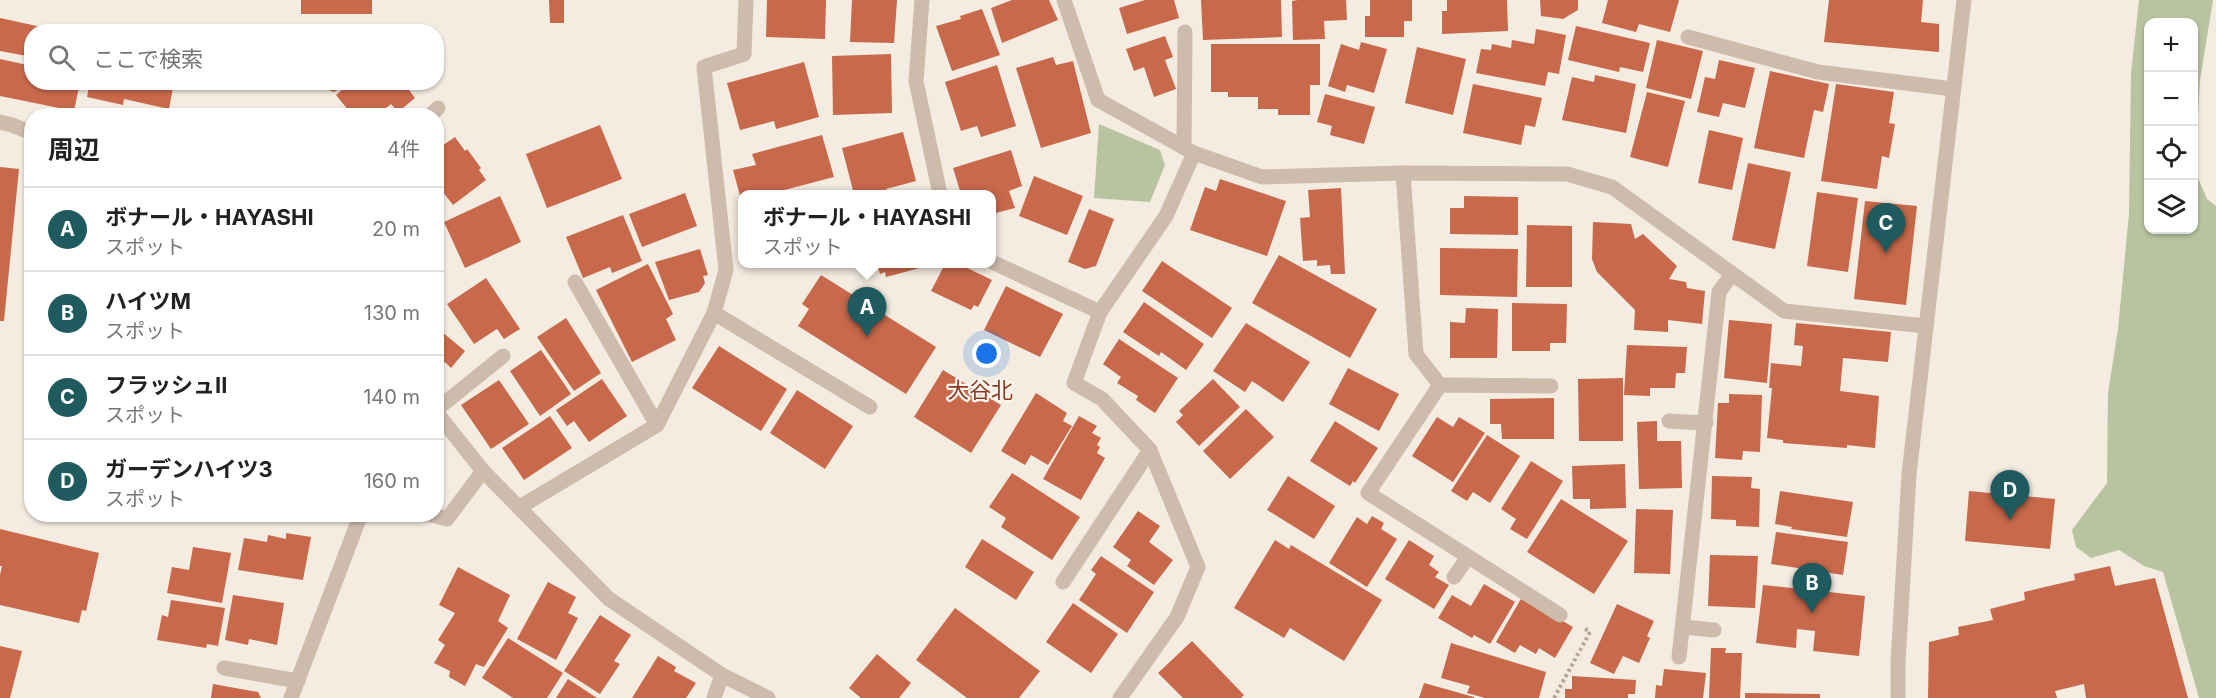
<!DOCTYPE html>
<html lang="ja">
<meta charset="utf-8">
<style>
body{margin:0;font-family:Inter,"Noto Sans JP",sans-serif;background:#f2f2f2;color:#222}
.controls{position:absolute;right:18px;top:18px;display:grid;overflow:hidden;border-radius:12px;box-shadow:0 2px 4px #0004}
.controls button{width:54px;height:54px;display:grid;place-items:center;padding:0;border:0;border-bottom:2px solid #e0e0e0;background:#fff;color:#222;font:30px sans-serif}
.you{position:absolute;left:987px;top:354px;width:21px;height:21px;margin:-15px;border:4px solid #fff;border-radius:50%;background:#1a73e8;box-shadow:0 0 0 9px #1a73e833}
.badge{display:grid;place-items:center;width:39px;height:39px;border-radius:50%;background:#1f5a5e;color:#fff;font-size:20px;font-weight:700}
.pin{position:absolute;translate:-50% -50px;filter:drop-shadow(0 2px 3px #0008)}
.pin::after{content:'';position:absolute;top:32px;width:21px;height:18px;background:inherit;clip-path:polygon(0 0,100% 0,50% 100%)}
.popup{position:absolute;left:738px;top:190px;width:258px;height:78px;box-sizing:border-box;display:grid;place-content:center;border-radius:12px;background:#fff;filter:drop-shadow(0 2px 4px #0005);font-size:20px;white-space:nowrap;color:#767676}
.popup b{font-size:22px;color:#222}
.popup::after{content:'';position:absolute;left:50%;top:100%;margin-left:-12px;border:12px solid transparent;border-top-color:#fff}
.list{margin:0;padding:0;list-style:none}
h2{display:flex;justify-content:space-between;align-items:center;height:78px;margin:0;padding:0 24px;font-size:26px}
h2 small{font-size:20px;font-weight:400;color:#767676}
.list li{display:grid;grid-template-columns:39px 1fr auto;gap:18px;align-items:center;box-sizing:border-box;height:84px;padding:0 24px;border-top:2px solid #e0e0e0}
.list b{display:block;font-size:22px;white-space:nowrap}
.list p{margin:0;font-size:20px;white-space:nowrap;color:#767676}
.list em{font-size:20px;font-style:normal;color:#767676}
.icon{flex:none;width:33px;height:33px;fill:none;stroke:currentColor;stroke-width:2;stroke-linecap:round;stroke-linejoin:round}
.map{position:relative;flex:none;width:2216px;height:698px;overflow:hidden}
.search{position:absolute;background:#fff;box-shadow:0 2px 4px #0004;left:24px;top:24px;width:420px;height:66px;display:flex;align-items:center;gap:15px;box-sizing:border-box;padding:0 21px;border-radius:24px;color:#767676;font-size:22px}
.panel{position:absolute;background:#fff;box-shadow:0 2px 4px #0004;left:24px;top:108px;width:420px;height:414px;border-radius:24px}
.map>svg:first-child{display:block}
.green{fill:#b8c4a0;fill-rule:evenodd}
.building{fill:#c8694b}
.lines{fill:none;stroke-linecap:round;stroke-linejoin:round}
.path{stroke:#b9a596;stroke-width:4;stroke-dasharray:3 3;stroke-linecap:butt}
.lane{stroke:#cdbbac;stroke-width:15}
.street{stroke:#cdbbac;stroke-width:15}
.labels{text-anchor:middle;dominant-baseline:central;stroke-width:4.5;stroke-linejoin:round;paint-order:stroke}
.quarter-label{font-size:22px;fill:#8c3b22;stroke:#fbf5ee}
</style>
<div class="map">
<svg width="2216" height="698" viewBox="0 0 2216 698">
<rect width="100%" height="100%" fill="#f4ebe1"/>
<g class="green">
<path d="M2139,0H2213L2200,80L2196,148L2197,176L2207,199L2216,206V698H2199L2163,572L2144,566L2119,550L2091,558L2076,547L2072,530L2107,483L2108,393L2118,329L2129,213L2131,73ZM2194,22V230H2148V22Z"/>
<polygon points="1099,124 1160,150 1165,165 1150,202 1094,198"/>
</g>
<g class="building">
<rect x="301" y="0" width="71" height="14"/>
<polygon points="549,0 564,0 564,23 550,23"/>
<polygon points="767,0 826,0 825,39 766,37"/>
<polygon points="852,0 897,0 894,43 850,42"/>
<polygon points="1012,0 1049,0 1058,20 1002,43 991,8"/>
<polygon points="1145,0 1174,0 1179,18 1127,34 1119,8"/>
<polygon points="1201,0 1281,0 1282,37 1203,40"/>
<polygon points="1298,0 1346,0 1347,20 1324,21 1325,39 1293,40 1292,1"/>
<polygon points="1370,0 1412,0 1412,21 1404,21 1404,37 1365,37 1365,16 1370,16"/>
<polygon points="1447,0 1507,0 1508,31 1442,34 1442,11 1447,11"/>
<polygon points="1540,0 1578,0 1578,10 1563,19 1541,16"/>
<polygon points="1608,0 1679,0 1670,32 1639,24 1636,32 1602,23"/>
<polygon points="1829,0 1923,0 1921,22 1939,24 1939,52 1824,42"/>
<polygon points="982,9 1000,55 952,71 936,26 961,19 960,16"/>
<polygon points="0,18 60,31 60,32 32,32 32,57 0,51"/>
<polygon points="343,26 358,31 358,32 329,32"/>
<polygon points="1576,26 1650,43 1643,72 1620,67 1619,72 1568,60"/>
<polygon points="1536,29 1566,35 1559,74 1548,72 1545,86 1476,73 1481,49 1491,50 1492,44 1511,48 1512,40 1534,44"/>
<polygon points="1165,36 1173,57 1165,60 1176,89 1154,97 1144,67 1134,71 1126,49"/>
<polygon points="1657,40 1703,51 1691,99 1646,88"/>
<polygon points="1361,42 1387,49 1374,93 1347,85 1345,92 1328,86 1341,44 1359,50"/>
<polygon points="1211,44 1320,44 1320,85 1310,85 1310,115 1278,115 1278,109 1258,109 1258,97 1228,97 1228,92 1211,92"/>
<polygon points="1417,47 1466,59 1453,115 1405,103"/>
<polygon points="891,54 892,113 833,115 832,56"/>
<polygon points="1053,57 1056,65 1073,61 1091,133 1041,148 1016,68"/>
<polygon points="0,59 32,66 32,82 80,82 74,111 0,96"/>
<polygon points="1719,60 1755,68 1745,108 1723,103 1719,117 1697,112 1705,77 1715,79"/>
<polygon points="804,62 819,117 776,129 774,121 740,130 727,83"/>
<polygon points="997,65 1016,126 981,137 977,126 961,131 945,82"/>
<polygon points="1770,71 1829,84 1823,112 1814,110 1804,158 1754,148"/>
<polygon points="1595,75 1636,84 1626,133 1562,120 1572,77 1594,82"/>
<polygon points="90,82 174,82 169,109 124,99 123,105 87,97"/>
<polygon points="344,82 343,87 334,92 309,83"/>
<polygon points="351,82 403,82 415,98 398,112 391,104 376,116 353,116 336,95"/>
<polygon points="1473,84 1542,98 1535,127 1525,125 1521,145 1463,133"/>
<polygon points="1836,84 1894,92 1889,123 1895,124 1889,158 1882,156 1877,189 1821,181"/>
<polygon points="1647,92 1685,101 1668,167 1630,157"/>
<polygon points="1325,94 1375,107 1364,144 1330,135 1332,126 1317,122"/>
<polygon points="600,125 622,179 547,208 526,154"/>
<polygon points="1709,130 1743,138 1732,190 1698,183"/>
<polygon points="903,132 916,181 886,189 887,194 854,194 842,148"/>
<polygon points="822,135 834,177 769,194 742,194 742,203 733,170 756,165 752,154"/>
<polygon points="455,137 465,151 467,149 481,168 479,170 486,180 453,205 436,183 436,150"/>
<polygon points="1011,150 1022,186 1009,191 1015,208 992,214 992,194 961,194 953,168"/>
<polygon points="1748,163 1791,172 1775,249 1732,240"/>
<polygon points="0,167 19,169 4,321 0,321"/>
<polygon points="1034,176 1083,196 1067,235 1019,216"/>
<polygon points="1220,179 1286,201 1267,256 1190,230 1205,187 1216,191"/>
<polygon points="1341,188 1345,274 1331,274 1330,265 1317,266 1317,260 1303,261 1300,218 1310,217 1308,190"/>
<polygon points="1817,192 1858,198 1848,272 1807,266"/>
<polygon points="685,193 697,226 642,247 629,214"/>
<polygon points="500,196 521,242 465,268 444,222"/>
<polygon points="1464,196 1518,197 1518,235 1450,234 1450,208 1464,208"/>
<polygon points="1865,201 1917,206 1906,305 1854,299"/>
<polygon points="1089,209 1114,219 1096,266 1085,269 1068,262"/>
<polygon points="623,215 642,261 612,273 610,267 583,278 566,237"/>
<polygon points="1593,222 1631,224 1635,239 1643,234 1677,266 1669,279 1686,282 1687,288 1705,291 1702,324 1668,320 1668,332 1634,330 1635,310 1597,272 1592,259"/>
<polygon points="1527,225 1572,226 1572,287 1526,287"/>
<polygon points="1440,248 1518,249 1517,297 1440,295"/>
<polygon points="700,249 708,275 703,276 705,283 699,292 669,300 655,262"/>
<polygon points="1279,255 1377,309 1350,358 1252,303"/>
<polygon points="1162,261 1232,308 1212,338 1142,291"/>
<polygon points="648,264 673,314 666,319 676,340 632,362 596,290"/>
<polygon points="877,264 935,264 886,277 885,272 880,274"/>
<polygon points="945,264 959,264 992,280 978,307 974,305 971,310 931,291"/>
<polygon points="821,275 936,347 906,394 798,326 809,309 802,304"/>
<polygon points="486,278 520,329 504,339 497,329 474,344 447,304"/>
<polygon points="1006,286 1063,314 1040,357 984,330"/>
<polygon points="1144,302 1204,344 1186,370 1161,352 1159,356 1123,332"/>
<polygon points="1512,303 1567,304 1566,343 1550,343 1550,351 1512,351"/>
<polygon points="1466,308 1498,309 1497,358 1450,358 1450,322 1465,323"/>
<polygon points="566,318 601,373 574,391 537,337"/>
<polygon points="1729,320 1772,324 1767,383 1724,378"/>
<polygon points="1246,323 1310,362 1283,402 1252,381 1245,392 1213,371"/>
<polygon points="1796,323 1891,332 1888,362 1843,358 1840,391 1879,396 1875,448 1847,445 1847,448 1783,443 1783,440 1767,438 1772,388 1769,388 1771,363 1801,366 1803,346 1794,345"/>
<polygon points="436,327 465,351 451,368 445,362 436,373"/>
<polygon points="1119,339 1178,378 1155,413 1136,400 1138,396 1117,383 1121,377 1103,364"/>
<polygon points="1627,345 1687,347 1685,373 1676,373 1675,388 1650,388 1650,396 1624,395"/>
<polygon points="719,346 787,389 761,431 692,388"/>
<polygon points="541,350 571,394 540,416 510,371"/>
<polygon points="1348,368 1399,394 1379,431 1329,404"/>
<polygon points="943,370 1001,405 971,453 914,417"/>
<polygon points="1623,378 1623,441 1579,441 1578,379"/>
<polygon points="602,379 627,416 589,442 574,421 567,426 556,410"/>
<polygon points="1213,379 1240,407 1199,446 1176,422 1183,415 1179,411"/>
<polygon points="499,380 529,424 491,449 461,405"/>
<polygon points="797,390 853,426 825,469 770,433"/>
<polygon points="1036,393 1067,413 1063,421 1072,426 1048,465 1031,455 1025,465 1001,451"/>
<polygon points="1729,394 1762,395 1760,452 1743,451 1742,460 1715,458 1718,403 1729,403"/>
<polygon points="1554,398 1554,439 1502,439 1501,424 1490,424 1490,399"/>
<polygon points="1246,409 1274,437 1230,479 1203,451"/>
<polygon points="550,416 572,448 524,480 502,448"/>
<polygon points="1079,416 1097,426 1092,433 1101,438 1097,445 1100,447 1097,453 1105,458 1081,500 1043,479"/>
<polygon points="1437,417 1453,427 1459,417 1485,433 1453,482 1412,456"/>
<polygon points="1335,421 1378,448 1355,483 1353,481 1350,486 1310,461"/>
<polygon points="1657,421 1657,441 1681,441 1682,488 1639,489 1637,422"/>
<polygon points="1487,435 1520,456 1490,503 1473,492 1467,501 1451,491"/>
<polygon points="1531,461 1563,481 1527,539 1510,529 1516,519 1501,509"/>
<polygon points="1625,464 1626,508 1590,509 1590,499 1573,499 1572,466"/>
<polygon points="1012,473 1080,517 1052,560 1001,527 1006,518 989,507"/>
<polygon points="1288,476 1335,506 1314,539 1267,510"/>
<polygon points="1712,476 1752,477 1751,488 1760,489 1759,527 1736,526 1736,520 1711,519"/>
<polygon points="1780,491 1853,502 1847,537 1791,529 1792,527 1775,524"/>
<polygon points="1969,491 2055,499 2050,549 1965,541"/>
<polygon points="1561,499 1628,541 1594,594 1527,552"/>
<polygon points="1636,509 1673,510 1670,574 1634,573"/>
<polygon points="1138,511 1160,526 1149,542 1173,560 1154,585 1127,566 1131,560 1113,547"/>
<polygon points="99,514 128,514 128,521 99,519"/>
<polygon points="1372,516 1384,523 1381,529 1397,539 1367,587 1329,563 1357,517 1367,524"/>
<polygon points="0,529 99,553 86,611 82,610 79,623 0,605 0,575 2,566 0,566"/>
<polygon points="1776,532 1848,542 1843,575 1771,564"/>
<polygon points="286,533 311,537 303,580 238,570 244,538 267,542 268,535 286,539"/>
<polygon points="982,539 1034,572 1016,600 965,567"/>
<polygon points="1275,540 1289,549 1291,545 1382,600 1344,661 1290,628 1284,638 1234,608"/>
<polygon points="1409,540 1434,556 1429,565 1439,572 1435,577 1449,585 1434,609 1385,579"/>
<polygon points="193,547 231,553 222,603 167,593 172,567 189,570"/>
<polygon points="1710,555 1758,556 1755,608 1708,606"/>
<polygon points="1101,556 1154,592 1127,633 1079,600 1096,574 1091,570"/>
<polygon points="2110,566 2115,586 2155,578 2188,698 2086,698 2084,684 2055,691 2057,698 1928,698 1929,642 1959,635 1958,627 1993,620 1990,609 2025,600 2024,592 2075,580 2074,574"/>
<polygon points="458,567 510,595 498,621 508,628 484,667 476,664 465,686 449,677 450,671 434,663 445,645 438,640 455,613 439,605"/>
<polygon points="548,582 576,597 568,613 578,618 556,660 517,639"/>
<polygon points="1484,584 1515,602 1490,644 1474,635 1472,638 1438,618 1452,595 1471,606"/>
<polygon points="1763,585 1865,596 1859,656 1813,651 1815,631 1797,629 1796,648 1756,643"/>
<polygon points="233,595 284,603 277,645 249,639 248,645 225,640"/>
<polygon points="1522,597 1573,627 1555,658 1539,648 1536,654 1520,645 1515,653 1496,642"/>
<polygon points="171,600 225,608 218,646 207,644 206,648 157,640 162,615 168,617"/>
<polygon points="1073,603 1118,634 1091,673 1046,642"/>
<polygon points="1617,604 1654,621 1647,636 1650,638 1639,663 1623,656 1614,674 1590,663"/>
<polygon points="955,608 1040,671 1019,698 967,698 916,660"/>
<polygon points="600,615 631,635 614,661 620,664 600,694 564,671"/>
<polygon points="508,638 563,673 547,698 513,698 482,678"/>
<polygon points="1192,641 1244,695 1241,698 1183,698 1158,673"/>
<polygon points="1451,643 1546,672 1539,698 1485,698 1467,693 1470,686 1441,678"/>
<polygon points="0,646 22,651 10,698 0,698"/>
<polygon points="1711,648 1726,648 1725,653 1742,653 1740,698 1709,698"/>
<polygon points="877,654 911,683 899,698 861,698 849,688"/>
<polygon points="658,656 676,667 674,671 696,683 686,698 632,698"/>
<polygon points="1664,669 1706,673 1703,698 1655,698 1656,685 1662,686"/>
<polygon points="1572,676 1636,680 1635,694 1628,694 1628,698 1565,698 1565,689 1572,689"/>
<polygon points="568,679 597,698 556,698"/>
<polygon points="1424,683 1474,697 1474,698 1419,698"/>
<polygon points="213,684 258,692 261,698 211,698"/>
<polygon points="1745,693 1820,694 1820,698 1745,698"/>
</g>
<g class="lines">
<polyline class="path" points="1554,698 1590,632 1584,628"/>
<g class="lane">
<polyline points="922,0 916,81 940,194"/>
<polyline points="1688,37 1818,72 1953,89"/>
<polyline points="430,116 438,108"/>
<polyline points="1184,148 1185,32"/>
<polyline points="992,262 1100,312"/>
<polyline points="575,282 657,425"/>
<polyline points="714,313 870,407"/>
<polyline points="1551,386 1440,385 1368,493 1560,615"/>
<polyline points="436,410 503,356"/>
<polyline points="1669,421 1706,423"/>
<polyline points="428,514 447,519 483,471"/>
<polyline points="1454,577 1468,557"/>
<polyline points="1063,582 1150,450"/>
<polyline points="1683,627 1714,630"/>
<polyline points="1679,657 1719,292 1732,274"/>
<polyline points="224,668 298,681"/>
<polyline points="291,698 361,514"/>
<polyline points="1120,698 1177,617 1198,567 1150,450 1102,399 1074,383 1100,312 1166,216 1194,153"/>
</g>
<g class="street">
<polyline points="1064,0 1098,100 1194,153 1262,177 1403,173 1567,174 1612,187 1784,311 1926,326"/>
<polyline points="0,122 12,125 32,133"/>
<polyline points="1403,173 1416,354 1440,385"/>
<polyline points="436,412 483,471 609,599 722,675 768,698"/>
<polyline points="520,507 657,425 714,313 726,270 704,67 744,54 746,0"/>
<polyline points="714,698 722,675"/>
<polyline points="1898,698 1898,663 1909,474 1964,0"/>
</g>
</g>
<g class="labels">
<g class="quarter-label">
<text x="980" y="390">大谷北</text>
</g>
</g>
</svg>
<div class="controls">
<button>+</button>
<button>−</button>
<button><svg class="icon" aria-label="locate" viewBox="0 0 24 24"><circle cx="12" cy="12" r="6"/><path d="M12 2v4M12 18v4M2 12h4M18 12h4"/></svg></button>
<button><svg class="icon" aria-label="layers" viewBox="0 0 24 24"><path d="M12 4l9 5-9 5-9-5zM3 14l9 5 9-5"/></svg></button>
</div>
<div class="you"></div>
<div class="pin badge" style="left:867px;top:337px">A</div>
<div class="popup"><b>ボナール・HAYASHI</b>スポット</div>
<div class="pin badge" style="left:1812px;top:613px">B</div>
<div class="pin badge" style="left:1886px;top:253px">C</div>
<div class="pin badge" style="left:2010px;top:520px">D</div>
<div class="search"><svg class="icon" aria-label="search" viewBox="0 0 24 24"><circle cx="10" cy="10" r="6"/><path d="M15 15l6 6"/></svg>ここで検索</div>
<section class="panel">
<h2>周辺<small>4件</small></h2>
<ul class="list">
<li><span class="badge">A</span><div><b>ボナール・HAYASHI</b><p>スポット</p></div><em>20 m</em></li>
<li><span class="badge">B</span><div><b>ハイツM</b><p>スポット</p></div><em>130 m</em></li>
<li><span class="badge">C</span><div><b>フラッシュII</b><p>スポット</p></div><em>140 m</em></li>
<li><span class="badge">D</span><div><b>ガーデンハイツ3</b><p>スポット</p></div><em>160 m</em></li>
</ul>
</section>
</div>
